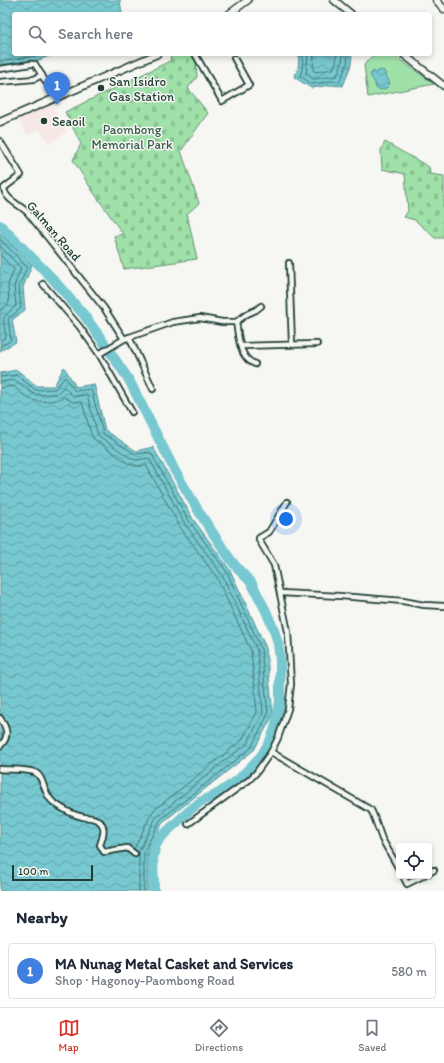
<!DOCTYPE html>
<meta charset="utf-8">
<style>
body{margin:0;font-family:Itim,sans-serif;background:#f6f6f7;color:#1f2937}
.controls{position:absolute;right:12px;bottom:12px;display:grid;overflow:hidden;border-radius:4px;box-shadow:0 2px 6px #0003}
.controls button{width:36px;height:36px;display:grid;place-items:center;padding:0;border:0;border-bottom:1px solid #e0e1e3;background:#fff;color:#1f2937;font:20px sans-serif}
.scale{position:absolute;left:12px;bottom:10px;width:81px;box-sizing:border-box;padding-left:4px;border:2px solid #1f3d34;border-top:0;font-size:11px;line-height:14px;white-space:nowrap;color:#1f3d34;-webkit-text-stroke:3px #f6f6f2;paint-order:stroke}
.you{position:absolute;left:286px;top:519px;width:14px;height:14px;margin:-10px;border:3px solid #fff;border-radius:50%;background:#1a73e8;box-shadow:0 0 0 6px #1a73e833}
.badge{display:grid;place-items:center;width:26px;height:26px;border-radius:50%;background:#d93025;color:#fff;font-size:13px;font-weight:700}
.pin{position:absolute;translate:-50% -33px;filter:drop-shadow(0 1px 2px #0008)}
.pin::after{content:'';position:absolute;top:21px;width:14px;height:12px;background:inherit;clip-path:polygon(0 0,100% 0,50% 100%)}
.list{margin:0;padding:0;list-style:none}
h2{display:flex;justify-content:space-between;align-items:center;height:52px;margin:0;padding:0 16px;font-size:17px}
h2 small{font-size:13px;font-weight:400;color:#747a83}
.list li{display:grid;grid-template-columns:26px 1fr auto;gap:12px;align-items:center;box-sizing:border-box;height:56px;margin:0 8px 8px;padding:0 8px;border:1px solid #e0e1e3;border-radius:4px}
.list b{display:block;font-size:15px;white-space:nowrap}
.list p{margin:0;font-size:13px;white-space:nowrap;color:#747a83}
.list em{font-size:13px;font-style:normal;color:#747a83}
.icon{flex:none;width:22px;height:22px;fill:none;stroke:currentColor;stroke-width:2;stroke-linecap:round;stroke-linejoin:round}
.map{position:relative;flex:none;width:444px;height:891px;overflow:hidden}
.search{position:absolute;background:#fff;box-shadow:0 2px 6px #0003;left:12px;right:12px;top:12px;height:44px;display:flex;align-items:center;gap:10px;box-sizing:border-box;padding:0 14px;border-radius:4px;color:#747a83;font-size:15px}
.sheet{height:116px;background:#fff}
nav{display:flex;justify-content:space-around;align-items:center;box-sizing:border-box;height:56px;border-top:1px solid #e0e1e3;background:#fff;font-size:11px;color:#747a83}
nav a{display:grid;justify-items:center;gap:2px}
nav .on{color:#d93025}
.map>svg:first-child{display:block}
.built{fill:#f7e8e5}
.cemetery{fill:url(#cemetery-stones);stroke:#608f6f}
.green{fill:#a0e1aa;stroke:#608f6f}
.water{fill:url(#water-waves);stroke:#549092}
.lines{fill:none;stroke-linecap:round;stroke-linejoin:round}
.shore{stroke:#427572;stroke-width:1}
.stream{stroke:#549092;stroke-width:1.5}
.river{stroke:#77c8d0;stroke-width:10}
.street-casing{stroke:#1f3d34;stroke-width:8}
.secondary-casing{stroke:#1f3d34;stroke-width:9}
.street{stroke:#f6f6f2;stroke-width:4.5}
.secondary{stroke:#f6f6f2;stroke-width:6}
.poi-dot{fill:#1f3d34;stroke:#f6f6f2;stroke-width:1.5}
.labels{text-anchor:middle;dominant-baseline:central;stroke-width:3;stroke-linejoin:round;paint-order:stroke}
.poi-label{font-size:13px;fill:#1f3d34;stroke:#f6f6f2;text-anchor:start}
.park-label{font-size:13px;fill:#395e4c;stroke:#f6f6f2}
.street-label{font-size:13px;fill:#1f3d34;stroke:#f6f6f2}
</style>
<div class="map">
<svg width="444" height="891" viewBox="0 0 444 891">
<defs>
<pattern id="cemetery-stones" width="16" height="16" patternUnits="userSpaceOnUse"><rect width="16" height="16" fill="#a0e1aa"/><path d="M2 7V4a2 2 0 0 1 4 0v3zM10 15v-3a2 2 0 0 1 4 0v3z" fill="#89c293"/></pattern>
<pattern id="water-waves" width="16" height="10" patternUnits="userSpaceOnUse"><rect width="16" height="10" fill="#77c8d0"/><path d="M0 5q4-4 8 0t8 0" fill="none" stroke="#61a4aa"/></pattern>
</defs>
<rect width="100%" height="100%" fill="#f6f6f2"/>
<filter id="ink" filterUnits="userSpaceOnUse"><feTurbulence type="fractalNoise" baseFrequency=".025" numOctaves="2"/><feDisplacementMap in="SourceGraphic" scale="8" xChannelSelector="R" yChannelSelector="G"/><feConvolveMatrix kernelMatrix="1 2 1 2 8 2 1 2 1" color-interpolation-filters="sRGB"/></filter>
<g filter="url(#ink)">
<polygon class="built" points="51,103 67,132 49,143 40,129 27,135 18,118"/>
<g class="cemetery">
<polygon points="171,54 192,54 196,60 197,77 188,88 208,113 181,151 199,203 187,214 197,259 124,269 114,236 123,234 92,190 73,160 81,144 65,112 170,61"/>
<polygon points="385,142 429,167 430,174 444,176 444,238 435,238 415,220 404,217 408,211 405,174 382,169 381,150"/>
</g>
<polygon class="green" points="374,54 392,54 434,84 368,97 364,65"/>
<g class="water">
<polygon points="0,0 120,0 122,14 14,14 14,54 55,54 39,60 0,65"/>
<polygon points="299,54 352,54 351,65 343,86 331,85 311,88 294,77 298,69"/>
<polygon points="381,70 384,71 390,83 388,87 381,90 376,88 375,83 370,75 372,72 374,71 376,73 378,71"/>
<polygon points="0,233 32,265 23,287 25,310 12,320 16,342 0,351"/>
<polygon points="64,367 76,387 94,384 105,430 136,451 153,447 193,519 230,570 266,648 273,715 254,750 163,822 148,853 148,891 0,891 0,373 17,370 37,386 54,386"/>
</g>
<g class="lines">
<g class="shore">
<polyline points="303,54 302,70 300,76 312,84 331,81 340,81 347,64 348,54"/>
<polyline points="308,54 306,74 313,79 337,76 342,63 343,54"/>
<polyline points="314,54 313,70 315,72 333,69 336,62 337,54"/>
<polyline points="0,61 38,56 43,54"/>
<polyline points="0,239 27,267 19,287 21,308 8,319 11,340 0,347"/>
<path d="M0,246L21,268L14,286L16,306C0,320 3,315 6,337L0,341"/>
<polyline points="0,255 14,269 8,285 9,303 0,311"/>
<polyline points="0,377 16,375 36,390 55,389 65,377 75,391 91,389 103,433 135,454 149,452 151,453 189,521 227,572 261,649 268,714 251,748 160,820 144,852 144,891"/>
<polyline points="0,382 15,380 32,393 36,395 56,394 64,387 73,396 87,395 97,432 99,436 132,459 137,460 149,458 185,524 222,575 257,650 263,713 247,744 224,761 156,817 139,851 139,891"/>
<path d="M0,388L13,386C19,391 25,397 32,400C41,403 56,401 64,397L73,402H82L91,434L94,439L129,464L136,466L146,465L180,527L217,578L251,651L257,712L242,740L153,811L150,816L134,849"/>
</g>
<polyline class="stream" points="147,856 153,858"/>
<polyline class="river" points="0,225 51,277 84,315 102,340 129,380 175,471 201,515 228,556 238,569 251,582 266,611 274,630 278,644 280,659 280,701 275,729 270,741 261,756 239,779 219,793 200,802 189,811 160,838 155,847 153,858 154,891"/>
<defs>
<g id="street">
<polyline points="195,54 222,101 249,85 234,58"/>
<polyline points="0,69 31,64 35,64 55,97"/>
<polyline points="0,82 34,79 42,75"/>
<path d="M0,141L21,175L4,188C5,200 21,205 28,213L104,308L124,339"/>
<polyline points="289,263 292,344"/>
<polyline points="43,284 79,326 99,354 132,412"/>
<polyline points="236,322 247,314 256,310 261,306"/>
<polyline points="129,337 153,389"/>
<polyline points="241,346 317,344"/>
<path d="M99,354L124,339L173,322L200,318L222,322H236C239,338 239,358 255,364"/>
<polyline points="280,593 340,596 403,601 424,605 444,606"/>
<path d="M0,718C7,728 10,737 0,746"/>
<polyline points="271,752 371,810 373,814 382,839 399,869"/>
<path d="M0,769C9,770 26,769 34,772C44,775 43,794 53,802C61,808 73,815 83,817C86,818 89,817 92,818C108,822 104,834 100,845L104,852L127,848L135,854"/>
<polyline points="188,824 249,780 256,773 271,752 278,738 288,709 291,684 288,632 275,570 274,565 259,540 259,538 269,532 287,502"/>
<polyline points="429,873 434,870"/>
<polyline points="403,876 407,884 423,876"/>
</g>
<g id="secondary">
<polyline points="334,0 351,14"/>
<polyline points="436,0 444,9"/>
<polyline points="229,14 248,0"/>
<polyline points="403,54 444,86"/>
<polyline points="0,122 157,54"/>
</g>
</defs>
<use href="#street" class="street-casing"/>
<use href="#secondary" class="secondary-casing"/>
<use href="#street" class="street"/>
<use href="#secondary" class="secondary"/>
</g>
</g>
<g class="poi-dot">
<circle cx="101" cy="88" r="4"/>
<circle cx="44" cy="121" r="4"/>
</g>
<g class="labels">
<g class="poi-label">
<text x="109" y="81">San Isidro<tspan x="109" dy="15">Gas Station</tspan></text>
<text x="52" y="121">Seaoil</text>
</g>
<g class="park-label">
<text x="132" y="129">Paombong<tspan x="132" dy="15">Memorial Park</tspan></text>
</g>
<g class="street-label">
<text transform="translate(54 231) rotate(49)">Galman Road</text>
</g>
</g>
</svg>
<div class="controls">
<button><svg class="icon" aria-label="locate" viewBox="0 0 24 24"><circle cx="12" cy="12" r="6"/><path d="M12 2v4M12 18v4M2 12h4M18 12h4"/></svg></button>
</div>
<div class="scale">100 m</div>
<div class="you"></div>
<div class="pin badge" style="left:57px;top:105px;background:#3f7fe0">1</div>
<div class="search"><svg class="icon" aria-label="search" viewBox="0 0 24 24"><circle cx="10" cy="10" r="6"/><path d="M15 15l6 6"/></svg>Search here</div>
</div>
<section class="sheet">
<h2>Nearby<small></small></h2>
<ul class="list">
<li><span class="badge" style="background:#3f7fe0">1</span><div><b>MA Nunag Metal Casket and Services</b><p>Shop · Hagonoy-Paombong Road</p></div><em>580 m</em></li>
</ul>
</section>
<nav>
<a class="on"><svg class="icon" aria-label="map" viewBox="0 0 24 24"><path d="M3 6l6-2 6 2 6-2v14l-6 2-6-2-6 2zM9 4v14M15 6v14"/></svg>Map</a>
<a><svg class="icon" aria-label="directions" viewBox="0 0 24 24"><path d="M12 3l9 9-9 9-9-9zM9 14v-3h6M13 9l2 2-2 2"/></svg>Directions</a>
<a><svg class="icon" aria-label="saved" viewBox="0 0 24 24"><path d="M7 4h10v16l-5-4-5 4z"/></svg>Saved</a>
</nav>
